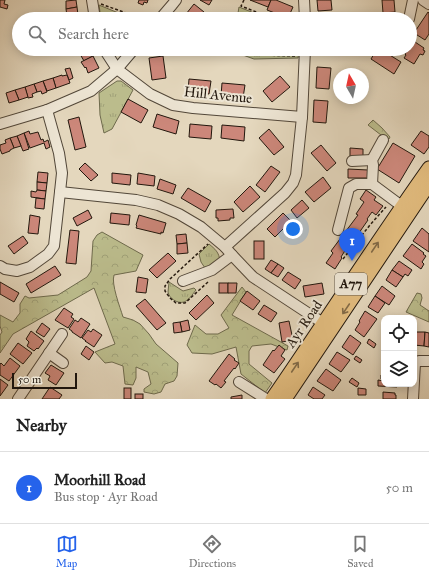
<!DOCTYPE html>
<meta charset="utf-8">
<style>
body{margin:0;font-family:"IM FELL Great Primer",serif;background:#f2f2f2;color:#222}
.controls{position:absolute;right:12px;bottom:12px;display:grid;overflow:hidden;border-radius:8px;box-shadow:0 2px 10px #0003}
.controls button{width:36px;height:36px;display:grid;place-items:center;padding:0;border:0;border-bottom:1px solid #e0e0e0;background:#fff;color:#222;font:20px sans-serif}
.compass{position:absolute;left:333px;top:68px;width:36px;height:36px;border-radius:50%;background:#fff;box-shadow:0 2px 10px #0003;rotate:351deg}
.scale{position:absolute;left:12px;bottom:10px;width:65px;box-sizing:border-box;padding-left:4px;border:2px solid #22170d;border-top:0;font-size:11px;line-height:14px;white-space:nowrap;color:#22170d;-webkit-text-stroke:3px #ede5d4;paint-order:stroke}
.you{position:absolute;left:293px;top:229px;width:14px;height:14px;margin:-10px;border:3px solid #fff;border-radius:50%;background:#1a73e8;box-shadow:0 0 0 6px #1a73e833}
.badge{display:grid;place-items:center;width:26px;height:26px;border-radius:50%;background:#2563eb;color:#fff;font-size:13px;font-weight:700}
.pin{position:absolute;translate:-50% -33px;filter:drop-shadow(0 1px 2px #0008)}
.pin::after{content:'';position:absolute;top:21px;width:14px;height:12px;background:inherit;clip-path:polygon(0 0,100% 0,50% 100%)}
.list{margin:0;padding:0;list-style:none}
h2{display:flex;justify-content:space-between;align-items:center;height:52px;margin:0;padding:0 16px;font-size:17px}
h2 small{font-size:13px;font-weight:400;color:#767676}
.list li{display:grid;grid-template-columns:26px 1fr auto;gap:12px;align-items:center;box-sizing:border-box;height:72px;padding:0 16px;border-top:1px solid #e0e0e0}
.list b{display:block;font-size:15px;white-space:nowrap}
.list p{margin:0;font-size:13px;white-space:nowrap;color:#767676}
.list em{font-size:13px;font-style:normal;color:#767676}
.icon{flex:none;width:22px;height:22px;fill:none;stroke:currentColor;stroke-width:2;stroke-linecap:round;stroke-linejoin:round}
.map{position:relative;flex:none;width:429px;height:399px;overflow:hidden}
.search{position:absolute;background:#fff;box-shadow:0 2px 10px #0003;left:12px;right:12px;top:12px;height:44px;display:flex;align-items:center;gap:10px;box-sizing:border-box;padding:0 14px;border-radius:22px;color:#767676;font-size:15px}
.sheet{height:124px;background:#fff}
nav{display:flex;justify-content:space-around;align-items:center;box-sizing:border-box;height:56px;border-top:1px solid #e0e0e0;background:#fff;font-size:11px;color:#767676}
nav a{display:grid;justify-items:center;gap:2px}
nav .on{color:#2563eb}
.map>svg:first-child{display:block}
.grass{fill:url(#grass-tufts);stroke:#6e6a4c}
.forest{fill:url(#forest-crowns);stroke:#6e6a4c}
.building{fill:#cc877a;stroke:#22170d}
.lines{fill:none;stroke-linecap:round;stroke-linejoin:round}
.minor-casing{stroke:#524739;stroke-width:12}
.major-casing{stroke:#22170d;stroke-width:15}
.path{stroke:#22170d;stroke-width:1.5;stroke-dasharray:3 2;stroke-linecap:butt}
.minor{stroke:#ede5d4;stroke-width:10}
.major{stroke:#e2bc7e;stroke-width:13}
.oneway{stroke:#826a46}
.labels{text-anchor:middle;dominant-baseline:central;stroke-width:4;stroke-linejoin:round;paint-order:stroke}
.shield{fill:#ede5d4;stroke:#5f5549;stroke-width:1}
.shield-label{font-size:13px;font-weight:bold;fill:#22170d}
.street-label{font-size:14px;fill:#22170d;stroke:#ede5d4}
</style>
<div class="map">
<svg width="429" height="399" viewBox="0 0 429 399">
<defs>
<pattern id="grass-tufts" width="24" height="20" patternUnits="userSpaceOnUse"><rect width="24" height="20" fill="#bbbc8c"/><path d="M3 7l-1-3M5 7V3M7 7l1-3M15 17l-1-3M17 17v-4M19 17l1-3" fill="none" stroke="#a0a178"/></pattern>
<pattern id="forest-crowns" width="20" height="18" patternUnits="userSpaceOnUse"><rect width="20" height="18" fill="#bbbc8c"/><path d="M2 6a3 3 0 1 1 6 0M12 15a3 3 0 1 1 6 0" fill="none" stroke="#a0a178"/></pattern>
</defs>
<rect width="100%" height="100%" fill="#e4d7bd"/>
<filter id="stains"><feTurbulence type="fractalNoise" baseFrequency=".005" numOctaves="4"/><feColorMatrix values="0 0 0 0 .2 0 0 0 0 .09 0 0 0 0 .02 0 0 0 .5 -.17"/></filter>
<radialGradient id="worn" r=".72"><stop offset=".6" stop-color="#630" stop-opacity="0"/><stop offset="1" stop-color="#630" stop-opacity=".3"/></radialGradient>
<g class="grass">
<polygon points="99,5 133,19 101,19"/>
<polygon points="239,7 269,19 237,19"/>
<polygon points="226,49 299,49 298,58 254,59"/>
<polygon points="117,81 121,81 133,90 112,129 104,133 100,115 99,93"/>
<path d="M209,244C215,249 219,252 220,261L205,268L201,262L199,254Z"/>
<path d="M169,282L183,291L194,288L196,290C192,295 189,300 184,302C177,304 169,298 168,292C168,289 169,285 169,282Z"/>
</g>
<g class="forest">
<polygon points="373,120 382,128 390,137 389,139 381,135 368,125"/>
<path d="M102,232L143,255L136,271L114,275C111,284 120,307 123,317L133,320L140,324L149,334L156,344L178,363L177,376L174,381L165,384L161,392L154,394L144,392V389L151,384L148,372L136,367V378L133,385L125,384L123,366L112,362L105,363L95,352L115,344L94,288L13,334L0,353V335L2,332L0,326V315L13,322L20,313V304L25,296L29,298L58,295L87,277L91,271L93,241L97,235Z"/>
<polygon points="242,287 246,292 232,315 288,346 287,350 271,344 252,346 249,351 249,364 272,383 265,393 241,374 236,347 212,354 192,353 187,345 195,325 206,334 218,334 229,328 221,315"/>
<polygon points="417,293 421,294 422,298 420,305 429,311 429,322 406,312"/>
</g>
<g class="building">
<polygon points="0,0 5,0 4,4 8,5 7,9 0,7"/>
<polygon points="76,0 77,7 66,9 66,1"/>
<polygon points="139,0 148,0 147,3 144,2 143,5 138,3"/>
<polygon points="200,0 212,0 209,5"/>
<polygon points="250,0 271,0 268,7"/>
<polygon points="271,0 276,0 293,7 288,18 267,10"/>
<polygon points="317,0 331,0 332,10 318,11"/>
<polygon points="382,0 394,0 395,12 383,13"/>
<polygon points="194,4 204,12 198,19 182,19"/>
<polygon points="77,7 78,15 67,16 66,9"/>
<polygon points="428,12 429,13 429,34 425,40 414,33"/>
<polygon points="78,15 78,19 61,19 63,19 63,16"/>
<polygon points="415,42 424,48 423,50 425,51 423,55 420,54 414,64 404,58 406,55 405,54 408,49 410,49 410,46 412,44 413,44"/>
<polygon points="78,49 90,49 80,54"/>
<polygon points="90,49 93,56 84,61 80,54"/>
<rect x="320" y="49" width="12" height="3"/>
<polygon points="377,49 380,49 401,62 394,74 371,59"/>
<polygon points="93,56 99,68 88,73 86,67 85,68 81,62"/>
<polygon points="163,56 166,78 152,80 149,58"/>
<polygon points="317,67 331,68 329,89 316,88"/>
<polygon points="70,68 73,78 69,80 65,69"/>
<polygon points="62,75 62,76 67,75 70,83 56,88 53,78"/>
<polygon points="280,76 290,87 272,102 263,91"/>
<polygon points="53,78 56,88 47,91 43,81"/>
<polygon points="189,79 211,81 209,94 188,92"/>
<polygon points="43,81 47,92 42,94 41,91 37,92 34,84"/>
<polygon points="222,83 245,85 243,98 221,96"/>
<polygon points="34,84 37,92 32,94 33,97 28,98 25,87"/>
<polygon points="25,87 28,97 19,100 15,90"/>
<polygon points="15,90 19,100 9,103 6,93"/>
<polygon points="128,99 148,110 141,123 121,112"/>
<polygon points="314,100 328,101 326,123 313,122"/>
<polygon points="157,114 179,121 176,134 153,127"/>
<polygon points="79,117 86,147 75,150 68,120"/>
<polygon points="190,124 212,126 211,139 189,137"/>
<polygon points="222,125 245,127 244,141 221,138"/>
<polygon points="269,129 284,147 274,155 259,138"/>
<polygon points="29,131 30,134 38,132 41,140 43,139 44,142 48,140 50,147 46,149 44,143 30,148 24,133"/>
<polygon points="421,131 429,136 429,147 424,154 411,145"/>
<polygon points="24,133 29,149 23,151 17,136"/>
<polygon points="17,136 21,146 14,148 10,138"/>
<polygon points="10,138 14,148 10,150 10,151 2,154 0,149 0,145 6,143 5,140"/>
<polygon points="393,143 415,156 399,183 377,169"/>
<polygon points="321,145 336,163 327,171 311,153"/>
<polygon points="350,148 363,149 363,156 350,156"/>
<polygon points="85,163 98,175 91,181 79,169"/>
<polygon points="271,166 280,172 265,192 256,185"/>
<polygon points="348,169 368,170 368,178 348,178"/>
<polygon points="38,172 48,173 47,183 37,182"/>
<polygon points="112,173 131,175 130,185 112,183"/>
<polygon points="138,173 155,176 154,186 137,184"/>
<polygon points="323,177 331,188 314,202 305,192"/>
<polygon points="160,179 176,185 173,194 157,189"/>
<polygon points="37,182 47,183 46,191 37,190"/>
<polygon points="250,186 260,197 243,212 234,202"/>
<polygon points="188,188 211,201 205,212 181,198"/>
<polygon points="37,190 46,191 45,199 31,197 31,191 36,192"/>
<polygon points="366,190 376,197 374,200 383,206 376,215 372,212 367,219 368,220 354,240 352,239 345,249 346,249 341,257 342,258 335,269 326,263 333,253 331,251 358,215 356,214 364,202 360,199"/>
<polygon points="36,198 45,199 44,209 35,208"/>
<polygon points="302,200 309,208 297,218 291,210"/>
<polygon points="233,209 234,218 230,218 230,220 218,221 218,218 216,218 216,210"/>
<polygon points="88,210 92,218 77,226 73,218"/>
<polygon points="111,213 130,215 129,225 110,223"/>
<polygon points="283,213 291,221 275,237 267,229"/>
<polygon points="30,215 40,217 38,234 28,233"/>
<polygon points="139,215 166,223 163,233 161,232 161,234 136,228 137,226 136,225"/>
<polygon points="422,228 429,234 429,252 413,241"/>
<polygon points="70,230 79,231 76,264 66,263"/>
<polygon points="186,234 187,243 177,244 176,235"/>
<polygon points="23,236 28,243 14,254 8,246"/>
<rect x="254" y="241" width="10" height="18"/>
<polygon points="187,243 188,253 177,254 177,244"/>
<polygon points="412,244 424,253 423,254 426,256 422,262 424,264 421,269 403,256"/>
<polygon points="168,253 176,261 157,278 149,270"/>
<polygon points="271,260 278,264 271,273 265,269"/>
<polygon points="399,261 412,270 408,276 405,274 403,277 392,270"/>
<polygon points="278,264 284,268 278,277 271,273"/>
<polygon points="55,266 61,275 31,293 26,284"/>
<polygon points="392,270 403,277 396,287 386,280"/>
<polygon points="288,272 301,280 295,289 282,280"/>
<polygon points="138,277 148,279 146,293 136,292"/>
<polygon points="0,282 19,293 14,302 0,294"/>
<rect x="219" y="283" width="9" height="10"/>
<polygon points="228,283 237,283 236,293 228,293"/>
<polygon points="322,283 324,294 305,297 303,286"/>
<polygon points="382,286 395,296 389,305 375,296"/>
<polygon points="247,291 260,301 253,310 240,301"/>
<polygon points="207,295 214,303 196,320 189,313"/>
<polygon points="375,296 385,303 378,313 368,307"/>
<polygon points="145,299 166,323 157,330 136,306"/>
<polygon points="264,305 277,313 271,322 258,314"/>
<polygon points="64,308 73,314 71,317 74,319 68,328 55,320"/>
<polygon points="365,311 377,319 364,337 355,330 360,322 359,321"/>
<polygon points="81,318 90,324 81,338 72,332 72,331 69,329 75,320 78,322"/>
<polygon points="188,320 190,330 182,332 180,322"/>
<polygon points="289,321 293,340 282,342 279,323"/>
<polygon points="180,322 182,332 174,333 173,323"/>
<polygon points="42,323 50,329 44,337 36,332"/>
<polygon points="93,329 102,335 94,347 85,341 86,341 82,338 88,330 91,332"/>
<polygon points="31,331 44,341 38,349 37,348 34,351 27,346 29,342 26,339"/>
<polygon points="414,332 425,332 424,346 414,345"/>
<polygon points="425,332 429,333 429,347 424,346"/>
<polygon points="350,335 361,343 353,355 342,347"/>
<polygon points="369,339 376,344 374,348 367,343"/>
<polygon points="18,343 32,353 23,364 10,354"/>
<polygon points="279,345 285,350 281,356 285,359 274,373 263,365 273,350 274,351"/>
<polygon points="86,346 94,352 89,360 81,354"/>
<polygon points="337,352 350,360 341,372 329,364"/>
<polygon points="229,354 235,359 234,360 239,363 235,369 234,368 224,381 226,382 221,388 216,384 215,385 209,381"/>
<polygon points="356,356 362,360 360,363 354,359"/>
<polygon points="10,358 20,366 9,381 0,375 0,364 1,363 4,366"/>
<polygon points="51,365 64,373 56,385 48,380 50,376 45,373"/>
<polygon points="326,369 341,380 333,391 317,381"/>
<polygon points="384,374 384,384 397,384 397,387 378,386 378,380 384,381 384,379 381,379 381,375 384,375"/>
<polygon points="352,378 359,383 357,387 349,382"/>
<polygon points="0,379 8,385 0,396"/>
<polygon points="50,387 62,395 59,399 42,399"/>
<polygon points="313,387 325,395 322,399 314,399 308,395"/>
<rect x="124" y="388" width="7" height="11"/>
<polygon points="358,388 366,389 366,395 358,395"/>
<polygon points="383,392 395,393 395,395 396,395 396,399 383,399"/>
<rect x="135" y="394" width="8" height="5"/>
<polygon points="242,395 242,399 231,399 231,397"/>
</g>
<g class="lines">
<defs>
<g id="minor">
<polyline points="92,0 95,19"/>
<polyline points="304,0 305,19"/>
<polyline points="423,0 429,4"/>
<polyline points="160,19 172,5 176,0"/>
<polyline points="409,19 413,0"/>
<polyline points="104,49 117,69 150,94 173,105 193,108 302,117"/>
<polyline points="0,124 47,110 91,91 117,69 134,49"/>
<polyline points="352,161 372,160"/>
<polyline points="372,184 373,165 372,160 383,140"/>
<polyline points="60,192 136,200 158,205 179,214 201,227 225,247 232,255 253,277 329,327"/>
<polyline points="338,230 349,188 356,184 372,184 407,210"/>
<polyline points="225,247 285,193 293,183 296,175 302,117 305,49"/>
<polyline points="0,266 5,269 17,271 30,267 48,254 54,246 60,192 62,173 59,153 47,110"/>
<polyline points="183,281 212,270 232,255"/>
<polyline points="49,353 63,363"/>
<polyline points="239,382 266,399"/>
<polyline points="18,399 62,334"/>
<polyline points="413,399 415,363 419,361 429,361"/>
</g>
<g id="major">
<path d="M272,399C325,322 375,244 429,168"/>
<polyline points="285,399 429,184"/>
</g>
</defs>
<use href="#minor" class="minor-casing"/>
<use href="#major" class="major-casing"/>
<g class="path">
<polyline points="244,0 241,6 274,19"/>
<polyline points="101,4 143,19"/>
<polyline points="241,19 241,17 246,15 256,19"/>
<polyline points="243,49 261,55 296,56"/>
<polyline points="343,259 370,225 386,207"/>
<polyline points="208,282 185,303 176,303 170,298 165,291 165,286 170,279 208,244"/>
</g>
<use href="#minor" class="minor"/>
<use href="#major" class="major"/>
</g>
<defs><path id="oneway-shaft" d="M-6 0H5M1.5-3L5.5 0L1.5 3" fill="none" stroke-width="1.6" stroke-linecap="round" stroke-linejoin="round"/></defs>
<g class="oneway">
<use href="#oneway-shaft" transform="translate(375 247) rotate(-56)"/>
<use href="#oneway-shaft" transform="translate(346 309) rotate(124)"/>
<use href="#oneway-shaft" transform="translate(295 367) rotate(-56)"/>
</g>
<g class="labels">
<rect class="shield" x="335" y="273" width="32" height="22" rx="3"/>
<g class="shield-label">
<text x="351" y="284">A77</text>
</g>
<g class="street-label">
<text transform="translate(218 95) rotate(6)">Hill Avenue</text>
<text transform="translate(304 324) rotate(-56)">Ayr Road</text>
</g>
</g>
<rect width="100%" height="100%" filter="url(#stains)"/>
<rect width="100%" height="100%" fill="url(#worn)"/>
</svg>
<div class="controls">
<button><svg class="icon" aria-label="locate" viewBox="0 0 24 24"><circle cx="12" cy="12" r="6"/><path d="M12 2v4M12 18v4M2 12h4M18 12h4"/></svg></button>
<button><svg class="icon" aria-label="layers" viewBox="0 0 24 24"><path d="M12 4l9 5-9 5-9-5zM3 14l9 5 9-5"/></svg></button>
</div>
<svg class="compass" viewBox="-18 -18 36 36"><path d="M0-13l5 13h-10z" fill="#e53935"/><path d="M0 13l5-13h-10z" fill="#767676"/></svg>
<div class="scale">50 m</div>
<div class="you"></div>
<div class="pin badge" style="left:352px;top:261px">1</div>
<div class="search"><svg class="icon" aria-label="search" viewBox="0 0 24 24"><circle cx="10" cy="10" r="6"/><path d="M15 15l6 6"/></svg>Search here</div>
</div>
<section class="sheet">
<h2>Nearby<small></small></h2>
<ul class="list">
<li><span class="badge">1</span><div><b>Moorhill Road</b><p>Bus stop · Ayr Road</p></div><em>50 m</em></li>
</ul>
</section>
<nav>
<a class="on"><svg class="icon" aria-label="map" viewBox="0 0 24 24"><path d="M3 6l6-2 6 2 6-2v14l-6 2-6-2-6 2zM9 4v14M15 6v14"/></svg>Map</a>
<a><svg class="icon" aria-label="directions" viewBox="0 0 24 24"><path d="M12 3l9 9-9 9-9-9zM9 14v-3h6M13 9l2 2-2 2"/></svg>Directions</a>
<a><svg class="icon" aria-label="saved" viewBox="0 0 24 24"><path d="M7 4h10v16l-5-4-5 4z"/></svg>Saved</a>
</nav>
